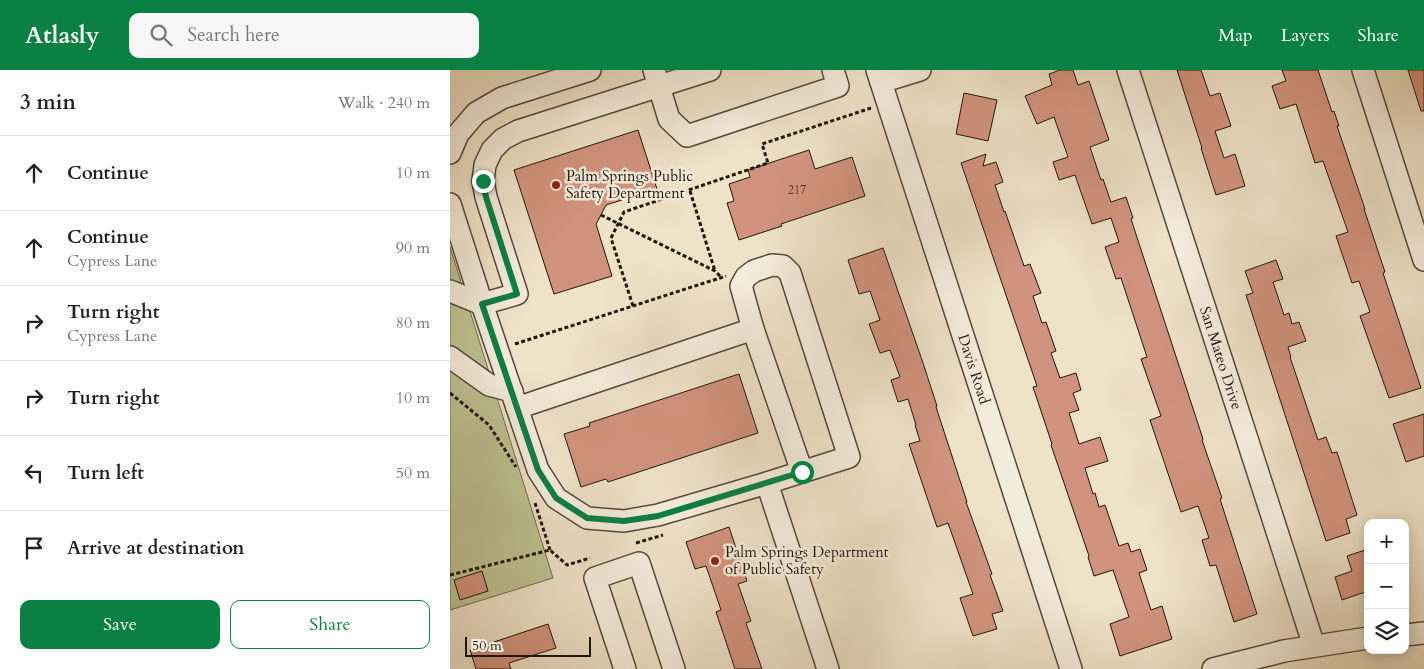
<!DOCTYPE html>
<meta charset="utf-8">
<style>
body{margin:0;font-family:Cardo,serif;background:#f6f6f6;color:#222}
.controls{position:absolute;right:15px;bottom:15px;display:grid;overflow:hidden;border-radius:10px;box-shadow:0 2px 12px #0003}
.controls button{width:45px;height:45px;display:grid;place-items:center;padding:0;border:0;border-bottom:1px solid #e0e0e0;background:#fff;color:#222;font:25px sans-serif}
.scale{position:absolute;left:15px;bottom:12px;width:126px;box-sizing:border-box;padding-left:5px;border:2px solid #20160e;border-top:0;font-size:14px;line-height:18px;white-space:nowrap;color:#20160e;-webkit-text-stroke:4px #f4ecdb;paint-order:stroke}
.stop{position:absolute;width:15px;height:15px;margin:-11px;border:4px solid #0b8043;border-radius:50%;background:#fff}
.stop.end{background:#0b8043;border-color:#fff;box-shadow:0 1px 5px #0008}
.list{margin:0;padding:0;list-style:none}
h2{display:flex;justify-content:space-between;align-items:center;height:65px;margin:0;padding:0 20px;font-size:21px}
h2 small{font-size:16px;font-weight:400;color:#767676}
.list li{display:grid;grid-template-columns:32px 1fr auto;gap:15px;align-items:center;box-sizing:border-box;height:75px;padding:0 20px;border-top:1px solid #e0e0e0}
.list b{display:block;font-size:19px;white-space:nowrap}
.list p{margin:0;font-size:16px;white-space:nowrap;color:#767676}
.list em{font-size:16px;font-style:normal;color:#767676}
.actions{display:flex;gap:10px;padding:15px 20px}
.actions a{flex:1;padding:11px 0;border:1px solid #0b8043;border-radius:10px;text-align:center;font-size:18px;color:#0b8043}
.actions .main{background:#0b8043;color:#fff}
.icon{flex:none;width:28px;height:28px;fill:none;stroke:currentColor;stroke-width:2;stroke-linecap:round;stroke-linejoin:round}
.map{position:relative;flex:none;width:974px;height:599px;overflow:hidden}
header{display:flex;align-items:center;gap:30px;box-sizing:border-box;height:70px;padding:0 25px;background:#0b8043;color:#fff}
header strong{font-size:24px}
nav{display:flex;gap:28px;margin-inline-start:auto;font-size:18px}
.search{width:350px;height:45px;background:#f6f6f6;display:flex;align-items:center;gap:12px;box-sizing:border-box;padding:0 18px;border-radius:10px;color:#767676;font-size:19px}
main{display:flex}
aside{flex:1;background:#fff}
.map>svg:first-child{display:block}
.green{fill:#bdc292;stroke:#6e6c50}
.building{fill:#d1937e;stroke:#20160e}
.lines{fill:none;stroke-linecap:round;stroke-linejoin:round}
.minor-casing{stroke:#54493c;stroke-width:24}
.path{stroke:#20160e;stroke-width:3;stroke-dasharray:4 2.5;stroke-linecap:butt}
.minor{stroke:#f4ecdb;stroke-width:21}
.route{stroke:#0b8043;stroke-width:6}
.poi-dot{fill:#8f2418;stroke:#f4ecdb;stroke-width:2}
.labels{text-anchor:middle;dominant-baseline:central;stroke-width:5;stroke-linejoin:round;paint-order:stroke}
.number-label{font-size:12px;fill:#4c352a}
.poi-label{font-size:15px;fill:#20160e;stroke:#f4ecdb;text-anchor:start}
.street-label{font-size:15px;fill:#20160e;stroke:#f4ecdb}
</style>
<header>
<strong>Atlasly</strong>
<div class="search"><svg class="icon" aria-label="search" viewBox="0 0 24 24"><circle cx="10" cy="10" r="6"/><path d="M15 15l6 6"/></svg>Search here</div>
<nav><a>Map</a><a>Layers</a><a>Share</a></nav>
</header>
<main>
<aside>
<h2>3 min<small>Walk · 240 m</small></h2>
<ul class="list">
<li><svg class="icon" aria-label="ahead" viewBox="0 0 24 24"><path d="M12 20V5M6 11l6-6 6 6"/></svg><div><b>Continue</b></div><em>10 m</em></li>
<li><svg class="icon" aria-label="ahead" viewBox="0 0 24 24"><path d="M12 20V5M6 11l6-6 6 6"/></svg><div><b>Continue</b><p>Cypress Lane</p></div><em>90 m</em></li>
<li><svg class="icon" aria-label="right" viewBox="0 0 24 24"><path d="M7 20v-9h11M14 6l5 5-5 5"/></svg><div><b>Turn right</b><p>Cypress Lane</p></div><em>80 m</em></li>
<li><svg class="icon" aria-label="right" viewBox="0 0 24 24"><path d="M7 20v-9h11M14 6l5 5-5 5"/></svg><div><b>Turn right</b></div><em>10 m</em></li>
<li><svg class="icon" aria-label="left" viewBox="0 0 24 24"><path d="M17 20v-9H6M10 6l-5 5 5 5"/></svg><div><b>Turn left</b></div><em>50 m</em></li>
<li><svg class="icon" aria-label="arrive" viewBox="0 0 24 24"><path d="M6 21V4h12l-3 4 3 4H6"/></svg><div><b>Arrive at destination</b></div></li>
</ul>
<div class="actions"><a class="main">Save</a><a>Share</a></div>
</aside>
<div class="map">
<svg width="974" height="599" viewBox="0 0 974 599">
<rect width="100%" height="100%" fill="#eee2c7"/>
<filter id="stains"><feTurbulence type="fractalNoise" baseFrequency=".004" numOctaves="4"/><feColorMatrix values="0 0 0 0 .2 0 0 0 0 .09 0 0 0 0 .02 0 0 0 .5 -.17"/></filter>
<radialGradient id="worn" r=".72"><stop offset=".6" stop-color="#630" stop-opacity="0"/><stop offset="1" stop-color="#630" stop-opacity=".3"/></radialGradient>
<polygon class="green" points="0,177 103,508 0,540"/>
<g class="building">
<polygon points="610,0 623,0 628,15 639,11 659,70 640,77 651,110 653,109 661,132 676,127 683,148 681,149 753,369 752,370 772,428 770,429 807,544 784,552 766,495 760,496 752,470 759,468 748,436 731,442 700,350 711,346 691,289 697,287 671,208 666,209 655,177 669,172 661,148 642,154 625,105 609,110 603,92 618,87 604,47 587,54 575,26 602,15 599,4"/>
<polygon points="727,0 751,0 760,26 770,23 781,56 765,61 774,88 785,84 795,116 766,125 751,78 752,78"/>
<polygon points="832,0 868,0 882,42 884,41 889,56 887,56 915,139 914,139 935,202 933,203 971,318 939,328 910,246 920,242 909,211 902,213 886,166 898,162 873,91 865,93 846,34 830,39 822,16 836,11"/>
<polygon points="958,0 974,0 974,41 971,41"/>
<polygon points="514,23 547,30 538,71 506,64"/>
<polygon points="188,60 207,119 156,135 151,145 146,154 162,206 104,224 64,100"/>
<polygon points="359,80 365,99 402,87 415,126 331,154 332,156 289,170 277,133 284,131 279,114 300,107 298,100"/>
<polygon points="536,84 533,96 546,92 553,112 545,115 554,142 555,141 574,196 580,194 591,223 583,226 592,253 596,252 606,281 601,283 610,308 626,303 631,320 623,323 629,340 619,343 629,374 650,367 658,391 635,398 643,424 645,423 649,437 655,435 669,476 678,473 681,482 690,479 697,500 689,503 701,540 712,536 722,569 670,586 660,554 679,547 663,500 644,506 638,487 639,486 601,375 602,374 583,317 587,316 511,93"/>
<polygon points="433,178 472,290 487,336 486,337 517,432 516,432 542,504 540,505 553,541 542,544 547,559 523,566 510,528 523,524 498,453 487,457 459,374 470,371 465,355 466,355 458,329 448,332 441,310 450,307 440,280 430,283 419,254 430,250 420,221 409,224 398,190"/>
<polygon points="826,190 833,209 823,212 834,245 839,243 842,254 849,252 856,271 838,277 841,287 840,287 868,370 876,367 882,383 887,382 907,445 896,449 900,463 876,471 796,225 803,223 795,201"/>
<polygon points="289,304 308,363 158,412 156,409 131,417 114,364 140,356 139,353"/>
<polygon points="974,344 974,386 956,392 943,354"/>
<polygon points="279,457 297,511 288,514 301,551 296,553 312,599 285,599 266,542 271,540 256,496 245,499 236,472"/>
<polygon points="918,479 918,521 892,530 885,507 902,501 897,486"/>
<polygon points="32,501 38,521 10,530 4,510"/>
<polygon points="98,554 106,578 59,593 61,599 26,599 20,580"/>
</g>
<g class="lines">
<defs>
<g id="minor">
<polyline points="204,0 219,49 237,66 388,16 383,0"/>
<polyline points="427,0 621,599"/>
<polyline points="678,0 864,576"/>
<polyline points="913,0 974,190"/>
<polyline points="431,12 470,0"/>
<polyline points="0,83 8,64 26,43 52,28 140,0"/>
<polyline points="0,134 32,234 88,400 106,428 137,448 174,451 208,445 317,413 378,599"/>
<polyline points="0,221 32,234 67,224 36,127 33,111 35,95 42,80 53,69 68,61 260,0"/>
<polyline points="0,287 39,315 62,321"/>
<polyline points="67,338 303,259"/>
<polyline points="317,413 399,387 340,203 333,196 322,195 304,201 296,207 291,216 303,259 352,402"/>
<polyline points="955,565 974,563"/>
<polyline points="175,599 145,508 189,493 224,599"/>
<polyline points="763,599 834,581 918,568"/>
</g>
</defs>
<use href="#minor" class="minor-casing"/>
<g class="path">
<polyline points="240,121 265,201"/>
<polyline points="151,145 265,201 271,207"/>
<polyline points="183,236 161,168 174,142 318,93 312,74 421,38"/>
<polyline points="65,274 276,206"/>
<polyline points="0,323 39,355 66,397"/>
<polyline points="85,433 100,480"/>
<polyline points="186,473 213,465"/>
<polyline points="0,505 100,480 117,495 140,488"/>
</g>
<use href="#minor" class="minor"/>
</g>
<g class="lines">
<polyline class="route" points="33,111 36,127 67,224 32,234 88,400 106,428 137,448 174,451 208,446 352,402"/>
</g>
<g class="poi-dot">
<circle cx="106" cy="115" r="5"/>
<circle cx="265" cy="491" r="5"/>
</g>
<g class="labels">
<g class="number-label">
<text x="347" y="120">217</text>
</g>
<g class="poi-label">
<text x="116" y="106">Palm Springs Public<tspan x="116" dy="17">Safety Department</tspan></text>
<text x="275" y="482">Palm Springs Department<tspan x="275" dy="17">of Public Safety</tspan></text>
</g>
<g class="street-label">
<text transform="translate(771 288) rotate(72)">San Mateo Drive</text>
<text transform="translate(524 299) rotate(72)">Davis Road</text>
</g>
</g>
<rect width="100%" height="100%" filter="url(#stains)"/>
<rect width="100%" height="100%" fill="url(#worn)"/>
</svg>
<div class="controls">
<button>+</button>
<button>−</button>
<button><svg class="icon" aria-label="layers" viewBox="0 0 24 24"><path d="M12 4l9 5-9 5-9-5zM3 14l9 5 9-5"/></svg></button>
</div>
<div class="scale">50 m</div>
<div class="stop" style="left:352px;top:402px"></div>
<div class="stop end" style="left:33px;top:111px"></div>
</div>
</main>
